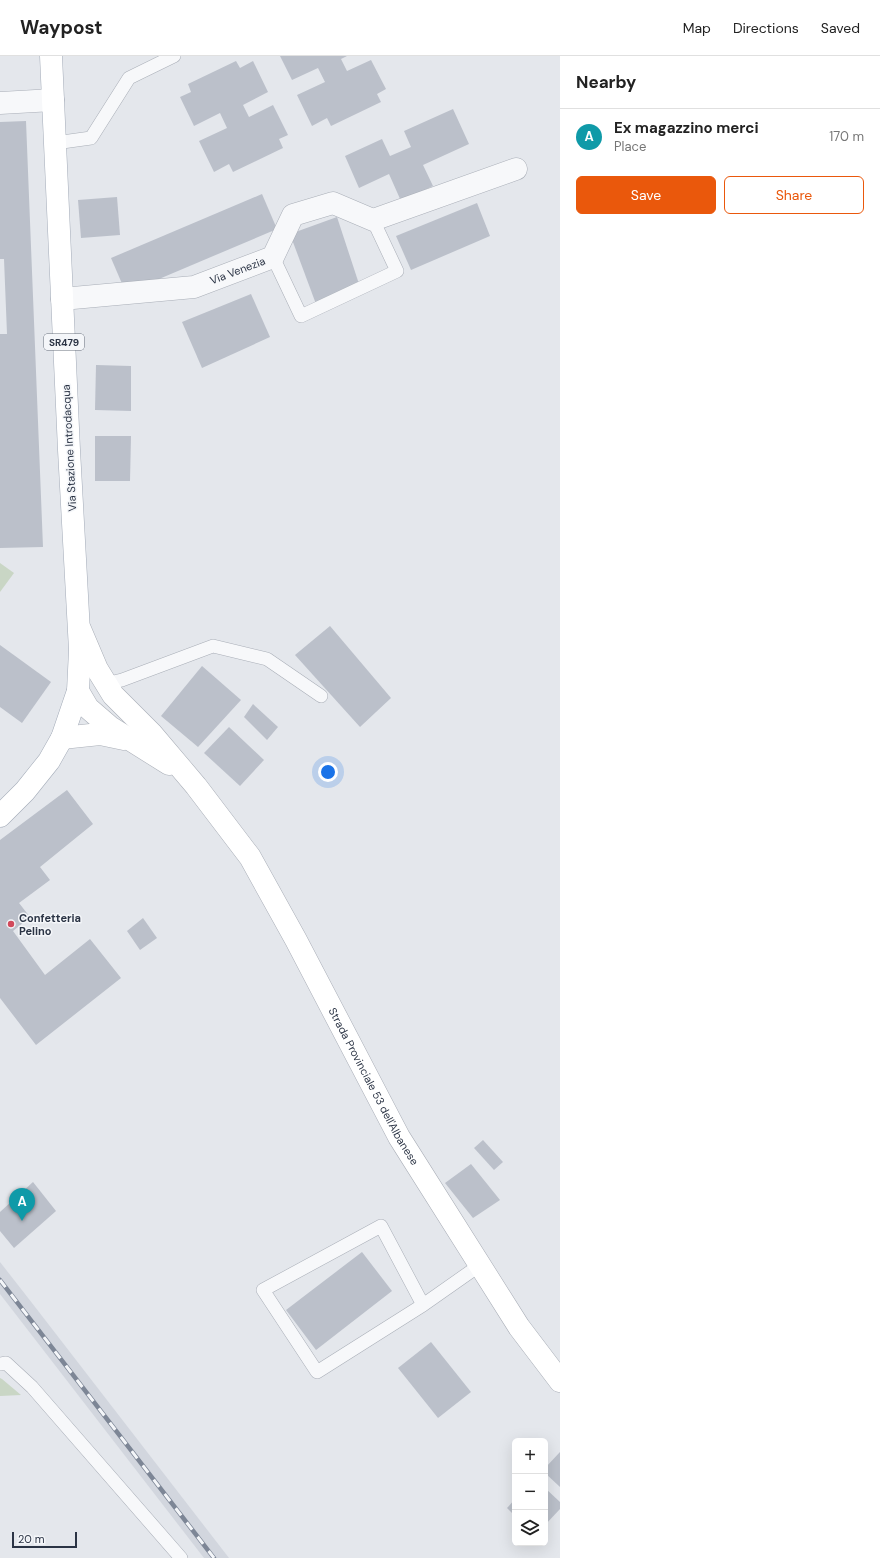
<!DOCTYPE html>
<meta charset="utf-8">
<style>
body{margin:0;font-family:"DM Sans",sans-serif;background:#f2f2f2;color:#222}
.controls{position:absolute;right:12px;bottom:12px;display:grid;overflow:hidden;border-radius:6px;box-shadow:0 4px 16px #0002}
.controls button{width:36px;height:36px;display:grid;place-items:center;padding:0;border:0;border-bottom:1px solid #e0e0e0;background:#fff;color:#222;font:20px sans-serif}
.scale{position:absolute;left:12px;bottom:10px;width:65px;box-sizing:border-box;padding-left:4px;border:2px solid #2b3445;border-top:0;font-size:11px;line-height:14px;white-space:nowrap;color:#2b3445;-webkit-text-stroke:3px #f4f6f9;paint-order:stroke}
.you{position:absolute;left:328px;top:716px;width:14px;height:14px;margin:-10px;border:3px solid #fff;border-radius:50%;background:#1a73e8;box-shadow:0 0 0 6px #1a73e833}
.badge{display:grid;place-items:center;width:26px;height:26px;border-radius:50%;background:#ea580c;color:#fff;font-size:13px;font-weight:700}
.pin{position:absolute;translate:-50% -33px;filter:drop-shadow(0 1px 2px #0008)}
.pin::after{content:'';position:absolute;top:21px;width:14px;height:12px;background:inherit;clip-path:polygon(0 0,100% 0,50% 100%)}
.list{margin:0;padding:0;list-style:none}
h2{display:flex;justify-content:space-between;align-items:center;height:52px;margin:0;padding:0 16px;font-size:17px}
h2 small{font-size:13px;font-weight:400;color:#767676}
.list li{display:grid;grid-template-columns:26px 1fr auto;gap:12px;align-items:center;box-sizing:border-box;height:56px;padding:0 16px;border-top:1px solid #e0e0e0}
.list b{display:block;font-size:15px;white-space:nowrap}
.list p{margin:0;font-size:13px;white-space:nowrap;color:#767676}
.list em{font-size:13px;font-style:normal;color:#767676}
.actions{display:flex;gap:8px;padding:12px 16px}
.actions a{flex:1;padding:9px 0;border:1px solid #ea580c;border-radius:6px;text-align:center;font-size:14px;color:#ea580c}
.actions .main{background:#ea580c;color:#fff}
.icon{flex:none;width:22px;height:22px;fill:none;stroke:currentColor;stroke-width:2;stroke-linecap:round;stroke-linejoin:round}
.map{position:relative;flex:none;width:560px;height:1502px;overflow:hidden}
header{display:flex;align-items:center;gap:24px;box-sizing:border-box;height:56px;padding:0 20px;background:#fff;border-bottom:1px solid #e0e0e0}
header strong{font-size:19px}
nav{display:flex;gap:22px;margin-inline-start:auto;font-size:14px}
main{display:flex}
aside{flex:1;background:#fff}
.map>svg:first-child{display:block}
.built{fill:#d2d6de}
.green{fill:#c9d6c5}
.building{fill:#bbc0ca}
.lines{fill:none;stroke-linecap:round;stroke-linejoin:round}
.lane-casing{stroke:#a9aeb7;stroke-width:14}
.street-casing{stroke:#a9aeb7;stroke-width:23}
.secondary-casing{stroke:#a9aeb7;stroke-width:23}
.primary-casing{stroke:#a3abb8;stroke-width:23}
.lane{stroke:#f7f8fa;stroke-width:13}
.street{stroke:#f7f8fa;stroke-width:22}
.secondary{stroke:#fff;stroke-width:22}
.primary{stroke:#fff;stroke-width:22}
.rail-casing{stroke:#7d8696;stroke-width:4.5}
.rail{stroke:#f4f6f9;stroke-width:3;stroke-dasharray:9;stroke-linecap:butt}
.poi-dot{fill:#d1495b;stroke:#f4f6f9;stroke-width:1.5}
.labels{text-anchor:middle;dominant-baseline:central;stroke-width:3;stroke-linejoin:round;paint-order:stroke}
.shield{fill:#f4f6f9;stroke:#676e7b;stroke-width:1}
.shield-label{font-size:10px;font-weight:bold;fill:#2b3445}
.street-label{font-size:11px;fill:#2b3445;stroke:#f4f6f9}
.poi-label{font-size:11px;font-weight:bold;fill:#2b3445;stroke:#f4f6f9;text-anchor:start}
</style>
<header>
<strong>Waypost</strong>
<nav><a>Map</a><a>Directions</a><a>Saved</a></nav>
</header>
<main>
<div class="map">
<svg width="560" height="1502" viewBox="0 0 560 1502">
<rect width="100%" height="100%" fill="#e4e7ec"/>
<polygon class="built" points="0,1206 32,1247 229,1502 204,1502 0,1238"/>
<g class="green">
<polygon points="0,507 14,517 0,536"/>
<polygon points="0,1322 2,1323 21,1339 0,1340"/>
</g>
<g class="building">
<polygon points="280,0 347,0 341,3 347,15 371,4 386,33 377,38 381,46 331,70 327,62 312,70 297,39 325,26 318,12 292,24"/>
<polygon points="236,5 240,12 253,5 268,36 243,49 249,61 273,49 288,79 279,83 283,92 233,116 229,108 214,116 199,85 227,72 220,57 194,70 180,41 191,36 188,28"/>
<polygon points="453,53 469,88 423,109 433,130 401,145 389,118 359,132 345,100 382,83 390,100 411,91 404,75"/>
<polygon points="26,65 43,491 0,492 0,278 7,278 4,203 0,203 0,66"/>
<polygon points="262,138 277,173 126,237 111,202"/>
<polygon points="117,141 120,179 81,182 78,144"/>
<polygon points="477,147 490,180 411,214 396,180"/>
<polygon points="337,161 360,231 316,248 290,178"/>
<polygon points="251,238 270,281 202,312 182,266"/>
<polygon points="96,309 131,310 131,355 95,354"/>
<polygon points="95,380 131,380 130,425 95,425"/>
<polygon points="330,570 391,642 360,671 295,599"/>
<polygon points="0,589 51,626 22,667 0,651"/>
<polygon points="202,610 241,644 198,691 161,660"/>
<polygon points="253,648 278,671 267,684 244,661"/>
<polygon points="229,671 264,704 240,730 204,697"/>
<polygon points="67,734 93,768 40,811 50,824 19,847 30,861 13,875 45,919 90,883 121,922 36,989 0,942 0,784"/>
<polygon points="143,862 157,882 140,894 127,875"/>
<polygon points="483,1084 503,1106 494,1114 474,1092"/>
<polygon points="471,1108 500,1144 473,1162 445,1127"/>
<polygon points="33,1126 56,1155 14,1192 0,1175 0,1156"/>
<polygon points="362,1196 392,1235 316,1294 286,1254"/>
<polygon points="431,1286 471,1336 438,1362 398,1312"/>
<polygon points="560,1396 560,1431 545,1417 545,1412"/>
<polygon points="545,1432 560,1446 560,1453 545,1469"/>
<polygon points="515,1443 515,1460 507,1452"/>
</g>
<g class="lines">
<defs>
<g id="lane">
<polyline points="55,87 91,82 129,22 174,0"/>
<polyline points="273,201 301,260 397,215 373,164"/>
<polyline points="105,628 122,624 213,590 267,603 321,640"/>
<polyline points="423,1249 381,1170 263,1234 317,1316 423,1249 480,1209"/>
<polyline points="0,1308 6,1307 32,1331 181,1502"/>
</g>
<g id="street">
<polyline points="0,47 53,44"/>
<path id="s1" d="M62,243L194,231L273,201L293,159L333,147L373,164L516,113"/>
</g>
<g id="secondary">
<path id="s2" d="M80,573L97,613L113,639L152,678L196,730L250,801L296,884L399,1081L519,1271L560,1325"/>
<polyline points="78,635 88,652 110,671 169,708"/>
<polyline points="62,682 100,678 124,683"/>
</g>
<polyline id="primary" points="0,760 25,735 49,705 62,682 78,635 80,594 69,394 51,0"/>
</defs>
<use href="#lane" class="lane-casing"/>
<use href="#street" class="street-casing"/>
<use href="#secondary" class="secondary-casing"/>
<use href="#primary" class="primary-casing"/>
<use href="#lane" class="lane"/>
<use href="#street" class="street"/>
<use href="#secondary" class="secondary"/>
<use href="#primary" class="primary"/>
<defs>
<polyline id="rail" points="0,1224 214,1502"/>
</defs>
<use href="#rail" class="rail-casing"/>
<use href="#rail" class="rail"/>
</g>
<circle class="poi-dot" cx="11" cy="868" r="4"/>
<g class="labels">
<rect class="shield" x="44" y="278" width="40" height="16" rx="3"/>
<g class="shield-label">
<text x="64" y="286">SR479</text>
</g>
<g class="street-label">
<text stroke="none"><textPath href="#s1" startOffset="179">Via Venezia</textPath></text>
<text transform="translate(69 392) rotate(-93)">Via Stazione Introdacqua</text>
<text stroke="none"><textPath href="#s2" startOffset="547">Strada Provinciale 53 dell'Albanese</textPath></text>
</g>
<g class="poi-label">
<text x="19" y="862">Confetteria<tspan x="19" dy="13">Pelino</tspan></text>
</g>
</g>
</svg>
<div class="controls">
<button>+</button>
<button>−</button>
<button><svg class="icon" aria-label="layers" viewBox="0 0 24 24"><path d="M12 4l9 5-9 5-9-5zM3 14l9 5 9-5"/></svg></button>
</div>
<div class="scale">20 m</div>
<div class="you"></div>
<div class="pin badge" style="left:22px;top:1165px;background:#0f9aa8">A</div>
</div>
<aside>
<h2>Nearby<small></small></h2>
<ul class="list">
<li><span class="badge" style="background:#0f9aa8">A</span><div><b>Ex magazzino merci</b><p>Place</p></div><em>170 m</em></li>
</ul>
<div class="actions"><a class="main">Save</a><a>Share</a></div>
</aside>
</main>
